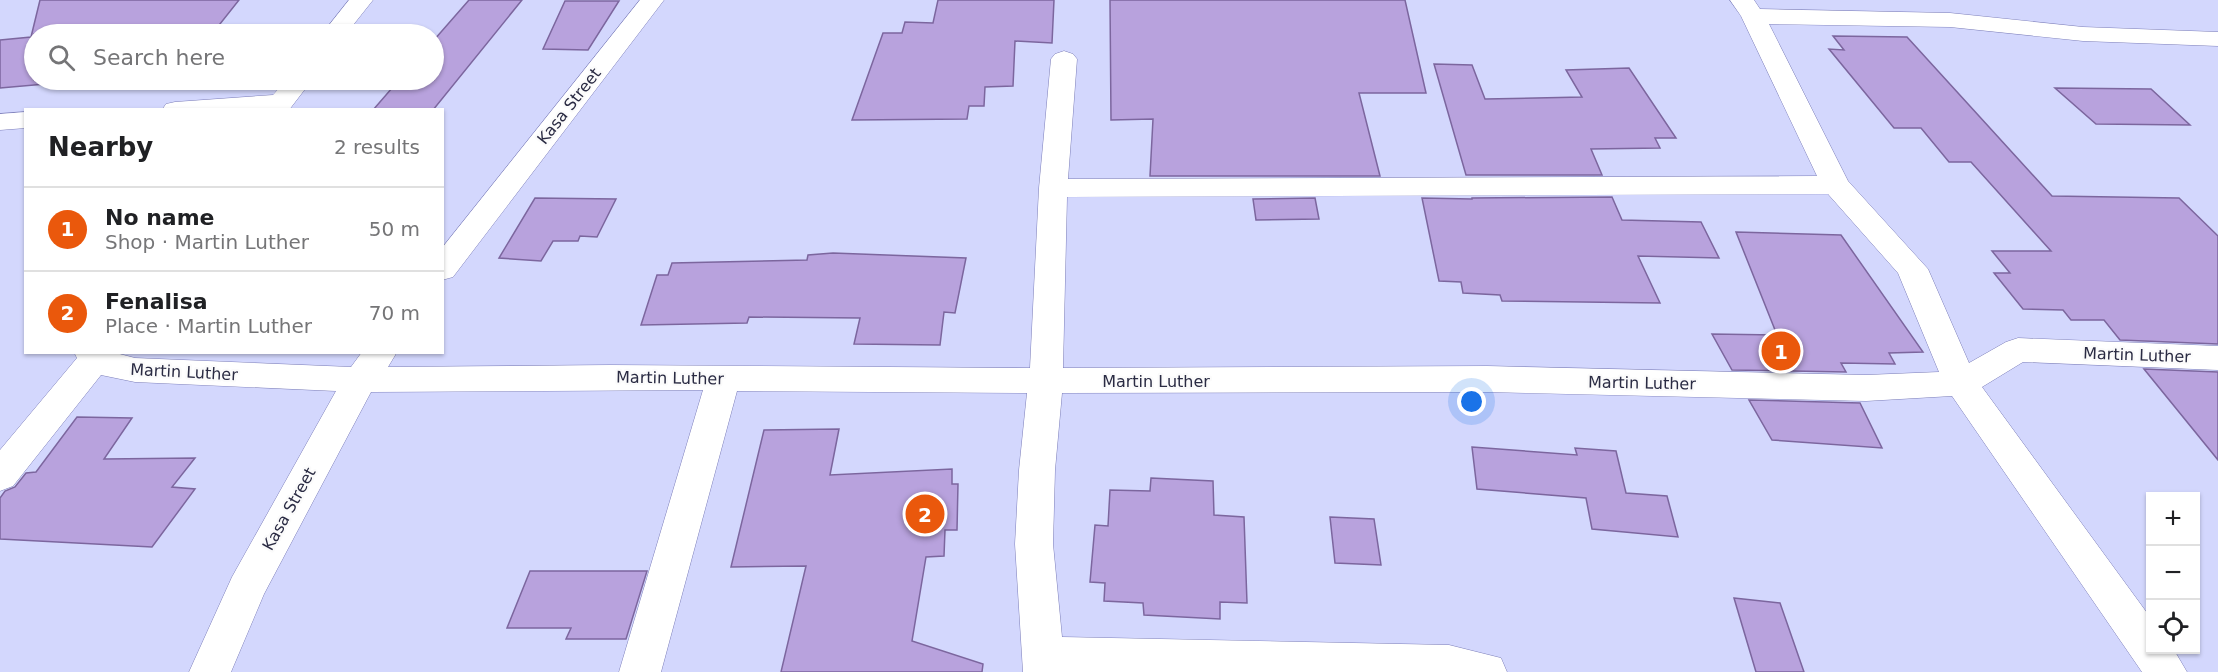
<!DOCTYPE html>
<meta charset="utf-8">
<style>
body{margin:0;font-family:"DejaVu Sans",sans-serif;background:#f2f2f2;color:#202124}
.controls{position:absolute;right:18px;bottom:18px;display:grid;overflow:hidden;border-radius:0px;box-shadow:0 2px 4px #0004}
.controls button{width:54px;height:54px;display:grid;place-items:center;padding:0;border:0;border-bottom:2px solid #e0e0e0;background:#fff;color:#202124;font:30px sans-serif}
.you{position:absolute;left:1472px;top:402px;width:21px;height:21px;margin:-15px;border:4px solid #fff;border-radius:50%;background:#1a73e8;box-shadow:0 0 0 9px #1a73e833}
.badge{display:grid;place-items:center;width:39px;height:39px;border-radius:50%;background:#ea580c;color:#fff;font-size:20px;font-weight:700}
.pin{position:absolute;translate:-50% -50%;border:3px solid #fff;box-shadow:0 2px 6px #0006}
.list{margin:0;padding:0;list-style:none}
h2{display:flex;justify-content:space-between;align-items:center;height:78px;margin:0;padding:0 24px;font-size:26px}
h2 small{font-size:20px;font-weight:400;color:#757577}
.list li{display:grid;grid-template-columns:39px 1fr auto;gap:18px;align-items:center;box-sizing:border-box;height:84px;padding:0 24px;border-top:2px solid #e0e0e0}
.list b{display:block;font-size:22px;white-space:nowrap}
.list p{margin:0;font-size:20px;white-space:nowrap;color:#757577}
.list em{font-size:20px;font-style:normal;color:#757577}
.icon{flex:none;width:33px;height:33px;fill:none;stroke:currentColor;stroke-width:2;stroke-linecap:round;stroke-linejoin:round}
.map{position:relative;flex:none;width:2218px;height:672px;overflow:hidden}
.search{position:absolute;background:#fff;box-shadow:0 2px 4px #0004;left:24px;top:24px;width:420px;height:66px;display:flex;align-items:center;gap:15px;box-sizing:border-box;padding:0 21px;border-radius:33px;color:#757577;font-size:22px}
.panel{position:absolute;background:#fff;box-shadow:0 2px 4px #0004;left:24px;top:108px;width:420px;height:246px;border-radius:0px}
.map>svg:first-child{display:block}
.building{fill:#b8a2dd;stroke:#7c669e;stroke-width:1.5}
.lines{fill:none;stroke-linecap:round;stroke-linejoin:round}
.street-casing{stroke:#7c7eb9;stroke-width:1}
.street{fill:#fff;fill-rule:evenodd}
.labels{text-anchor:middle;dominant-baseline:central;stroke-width:4.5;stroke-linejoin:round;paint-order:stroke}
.street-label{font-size:16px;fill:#2a2b43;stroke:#fbfbfb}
</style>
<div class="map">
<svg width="2218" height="672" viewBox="0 0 2218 672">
<rect width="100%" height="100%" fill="#d3d7fd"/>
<g class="building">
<polygon points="40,0 239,0 212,34 34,34 34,80 91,80 0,88 0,40 31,37"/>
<polygon points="469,0 522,0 433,110 373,110 399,80 434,80 434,40"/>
<polygon points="938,0 1054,0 1052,43 1015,41 1013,86 985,87 984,106 969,106 967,119 852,120 883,33 902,33 905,22 933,23"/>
<polygon points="1110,0 1405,0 1426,93 1359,93 1380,176 1150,176 1153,119 1111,120"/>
<polygon points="565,1 619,1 588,50 543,49"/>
<polygon points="1833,36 1907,37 2052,196 2179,198 2218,236 2218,344 2120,340 2104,320 2071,320 2063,310 2023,309 1994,273 2010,273 1992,251 2051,251 1971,162 1949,162 1921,128 1894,128 1829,49 1844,50"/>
<polygon points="1434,64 1472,65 1485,99 1582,97 1566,70 1629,68 1676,138 1655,138 1660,148 1591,149 1602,175 1466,175"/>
<polygon points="120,80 176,80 174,82 116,85"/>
<polygon points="2055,88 2151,89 2190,125 2096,124"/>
<polygon points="1612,197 1622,220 1701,222 1719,258 1638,256 1660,303 1502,301 1500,295 1463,293 1461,282 1439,281 1422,198 1472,199 1472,198"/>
<polygon points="535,198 616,199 597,237 580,236 578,241 553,241 541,261 499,258"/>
<polygon points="1315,198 1319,219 1256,220 1253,199"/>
<polygon points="1736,232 1841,235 1923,352 1889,353 1895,364 1841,363 1846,372 1732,370 1712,334 1777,335"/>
<polygon points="833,253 966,258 955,313 944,312 940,345 854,344 860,318 749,317 747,323 641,325 657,275 668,275 672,263 807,260 808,255"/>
<polygon points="2144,369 2218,372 2218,460"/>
<polygon points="1749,400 1860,403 1882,448 1772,440"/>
<polygon points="77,417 132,418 104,459 195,458 172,487 195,489 152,547 0,539 0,498 5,491 15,487 26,473 36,472"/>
<polygon points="839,429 830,475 952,469 952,484 958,484 957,530 945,530 944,556 926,557 912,641 983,664 982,672 781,672 806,566 731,567 764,430"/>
<polygon points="1472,447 1577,455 1575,448 1616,451 1626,493 1667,496 1678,537 1592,529 1586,498 1477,489"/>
<polygon points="1151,478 1213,481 1214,515 1244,517 1247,603 1220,602 1220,619 1144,615 1143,603 1104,601 1105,583 1090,582 1095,525 1108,526 1110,490 1150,491"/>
<polygon points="1330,517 1374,519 1381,565 1335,563"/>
<polygon points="530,571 647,571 626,639 566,639 571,628 507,628"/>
<polygon points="1734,598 1780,603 1804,672 1756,672"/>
</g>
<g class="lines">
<defs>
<g id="street">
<polygon points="349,0 373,0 346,34 322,34"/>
<polygon points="640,0 664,0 453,277 442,280 442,248"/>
<path d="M1730,0H1754L1760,9L1950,13L2083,27L2218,32V46L2083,41L1950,27L1769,24L1848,181L1928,269L1969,363L2006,342L2018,338L2218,346V370L2023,362L1982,387L2150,617V650H2174L2187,672H2142L1952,396L1866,401L1487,392L1062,393L1055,470L1053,544L1062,637L1449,645L1501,658L1507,672H1023L1015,544L1019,470L1027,393L737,391L661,672H619L703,390L371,392L264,594L231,672H189L232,577L336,391L135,382L101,375L13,486L0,491V450L77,358L74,352H112L135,358L351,367L362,352H397L388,367L610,365L1030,368L1039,188L1051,59L1055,54L1064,51L1073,54L1077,59L1068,179L1817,176L1741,16ZM1828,194L1898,273L1939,372L1866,375L1487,366L1063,368L1067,197Z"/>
<polygon points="286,80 312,80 289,110 162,110 166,104 175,102 273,95"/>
<polygon points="26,112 26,128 0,130 0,114"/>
</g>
</defs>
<use href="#street" class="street-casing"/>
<use href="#street" class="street"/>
</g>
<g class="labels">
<g class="street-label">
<text transform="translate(569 106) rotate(-52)">Kasa Street</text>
<text transform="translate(2137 355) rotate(2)">Martin Luther</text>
<text transform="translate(184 372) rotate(3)">Martin Luther</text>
<text transform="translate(670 378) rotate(1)">Martin Luther</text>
<text x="1156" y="381">Martin Luther</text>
<text transform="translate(1642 383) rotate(1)">Martin Luther</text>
<text transform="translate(289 509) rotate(-61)">Kasa Street</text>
</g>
</g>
</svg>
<div class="controls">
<button>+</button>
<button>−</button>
<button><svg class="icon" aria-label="locate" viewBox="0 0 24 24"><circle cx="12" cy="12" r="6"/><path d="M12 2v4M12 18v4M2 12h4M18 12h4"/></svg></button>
</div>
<div class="you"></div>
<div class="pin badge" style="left:1781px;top:351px">1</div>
<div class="pin badge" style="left:925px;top:514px">2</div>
<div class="search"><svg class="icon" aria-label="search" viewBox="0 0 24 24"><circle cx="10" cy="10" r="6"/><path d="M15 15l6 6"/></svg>Search here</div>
<section class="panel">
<h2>Nearby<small>2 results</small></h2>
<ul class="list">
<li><span class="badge">1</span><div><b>No name</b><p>Shop · Martin Luther</p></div><em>50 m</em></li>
<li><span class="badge">2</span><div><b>Fenalisa</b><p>Place · Martin Luther</p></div><em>70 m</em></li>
</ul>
</section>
</div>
